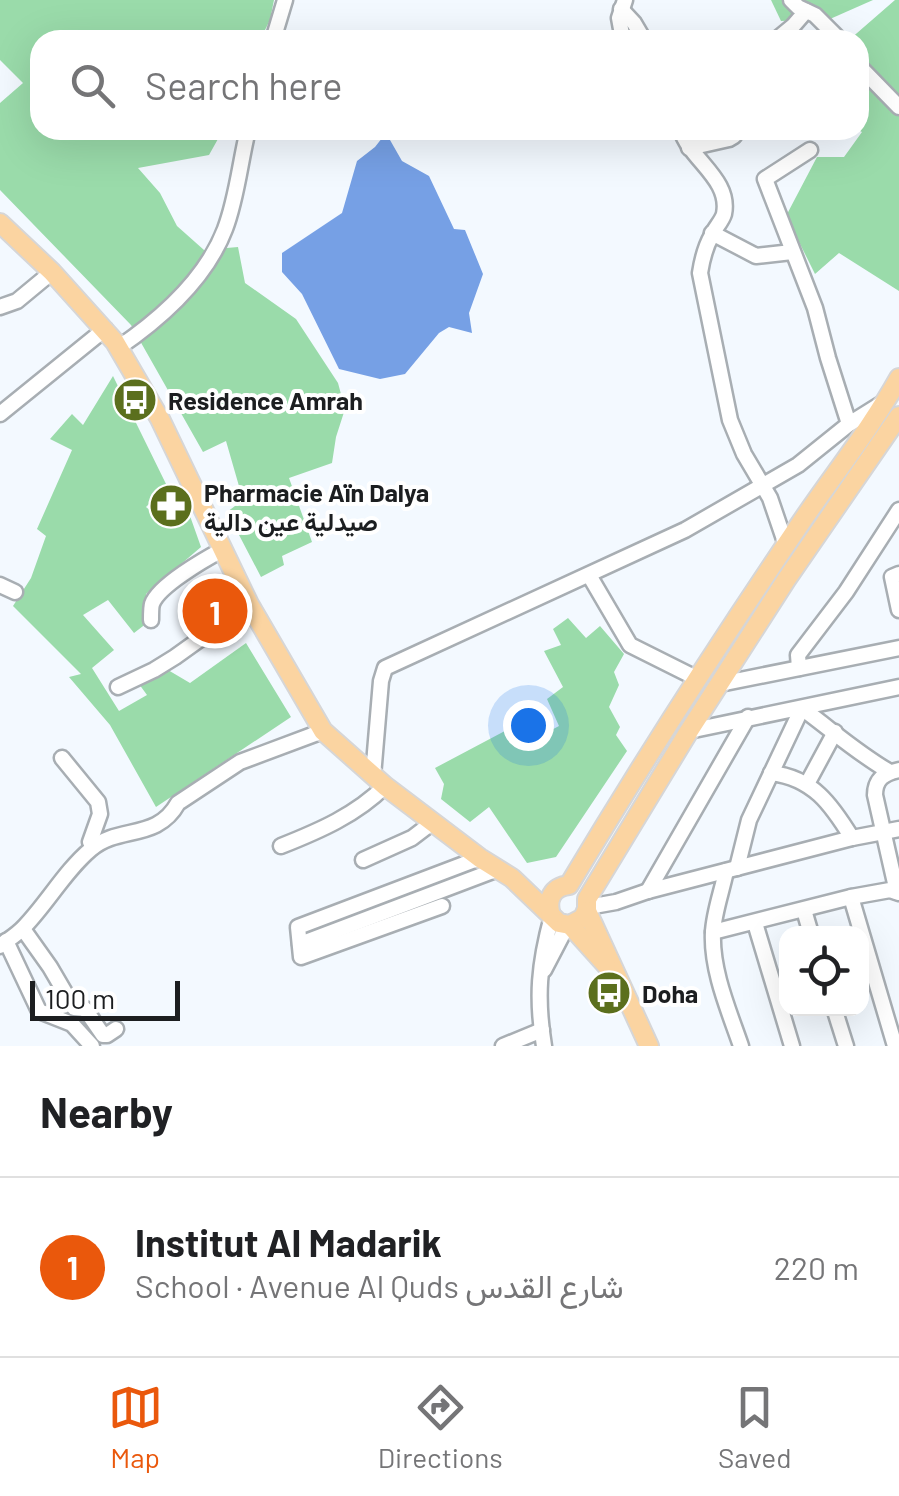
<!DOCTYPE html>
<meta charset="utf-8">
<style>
body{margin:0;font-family:Barlow,Vazirmatn,sans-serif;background:#f6f6f6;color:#202124}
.controls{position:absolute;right:30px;bottom:30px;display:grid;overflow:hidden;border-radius:20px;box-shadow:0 10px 40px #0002}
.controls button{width:90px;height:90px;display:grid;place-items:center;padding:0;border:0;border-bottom:2px solid #e0e0e0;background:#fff;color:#202124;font:50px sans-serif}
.scale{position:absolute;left:30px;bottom:25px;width:150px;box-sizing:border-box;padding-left:10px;border:5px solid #1c1e20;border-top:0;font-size:28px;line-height:35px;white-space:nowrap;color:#1c1e20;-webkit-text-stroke:8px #fff;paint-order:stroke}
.you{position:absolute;left:528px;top:725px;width:35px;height:35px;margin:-25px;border:8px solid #fff;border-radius:50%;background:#1a73e8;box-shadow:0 0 0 15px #1a73e833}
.badge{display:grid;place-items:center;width:65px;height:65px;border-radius:50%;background:#ea580c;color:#fff;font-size:32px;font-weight:700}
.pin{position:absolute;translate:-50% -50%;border:5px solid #fff;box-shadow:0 2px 10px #0006}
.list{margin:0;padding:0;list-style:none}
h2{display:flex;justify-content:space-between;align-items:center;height:130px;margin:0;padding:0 40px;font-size:42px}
h2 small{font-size:32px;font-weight:400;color:#757577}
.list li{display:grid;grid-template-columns:65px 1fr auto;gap:30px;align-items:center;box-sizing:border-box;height:180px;padding:0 40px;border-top:2px solid #e0e0e0}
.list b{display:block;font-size:38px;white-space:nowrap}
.list p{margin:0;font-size:32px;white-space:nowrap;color:#757577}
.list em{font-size:32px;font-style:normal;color:#757577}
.icon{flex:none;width:55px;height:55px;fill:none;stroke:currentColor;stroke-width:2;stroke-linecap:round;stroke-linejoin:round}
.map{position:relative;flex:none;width:899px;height:1046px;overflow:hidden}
.search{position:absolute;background:#fff;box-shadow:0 10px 40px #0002;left:30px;right:30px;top:30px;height:110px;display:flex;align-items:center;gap:25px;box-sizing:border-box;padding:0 35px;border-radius:30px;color:#757577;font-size:38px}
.sheet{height:310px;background:#fff}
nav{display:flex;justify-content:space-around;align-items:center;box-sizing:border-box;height:140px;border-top:2px solid #e0e0e0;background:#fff;font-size:28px;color:#757577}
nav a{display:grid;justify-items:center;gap:5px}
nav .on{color:#ea580c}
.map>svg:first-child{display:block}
.green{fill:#9adbaa}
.water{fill:#76a0e5}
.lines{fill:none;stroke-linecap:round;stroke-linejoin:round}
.minor-casing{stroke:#a8aeb3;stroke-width:19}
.major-casing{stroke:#d6d6d7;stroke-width:22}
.minor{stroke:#fff;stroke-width:14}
.major{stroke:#fbd4a1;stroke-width:18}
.labels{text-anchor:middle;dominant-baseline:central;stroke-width:8;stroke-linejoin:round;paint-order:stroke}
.poi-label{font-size:25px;font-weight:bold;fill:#1c1e20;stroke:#fff;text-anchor:start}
</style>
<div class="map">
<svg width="899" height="1046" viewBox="0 0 899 1046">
<rect width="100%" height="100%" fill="#f3f9ff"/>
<g class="green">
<polygon points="0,0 274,0 270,20 260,40 40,40 40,130 223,130 209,155 138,168 160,193 177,226 204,250 238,247 245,283 296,319 338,383 345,409 336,437 332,463 289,478 312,542 282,556 284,565 261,577 227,512 243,500 226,441 203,452 131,325 0,190 0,103 23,83 0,60"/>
<polygon points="771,0 873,0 830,19 781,21"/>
<polygon points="895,0 899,0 899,291 839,253 815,274 786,216 817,157 844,157 862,132 858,130 859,40 849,40"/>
<polygon points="113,376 167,486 146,507 157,516 184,499 201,547 146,594 147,623 134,633 108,600 83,615 114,650 92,668 119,711 147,695 139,684 168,670 190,683 246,643 291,717 156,807 110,725 69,677 81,674 13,606 31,578 46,536 37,529 72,450 50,439 72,414 83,425"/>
<polygon points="568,618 586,638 600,626 624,654 614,672 619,685 609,707 620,727 616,735 627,751 556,857 527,863 489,807 470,822 441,799 444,784 435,768 535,715 542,735 559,726 547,699 563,687 544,651 561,645 553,629"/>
</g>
<polygon class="water" points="386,133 402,161 429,176 454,229 465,230 483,274 469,313 472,333 449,327 439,333 405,374 380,379 339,369 302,294 282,272 282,253 342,213 357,161 375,147"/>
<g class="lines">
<defs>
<g id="minor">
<polyline points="791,0 798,7 815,15 840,40"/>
<polyline points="621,9 634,23 644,40"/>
<polyline points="273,40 285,0"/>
<polyline points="623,40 619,18 625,0"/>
<polyline points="776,40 793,26 806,11"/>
<polyline points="859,66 899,107"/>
<path d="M681,130C690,160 731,179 724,214C722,221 715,228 712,235C705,247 702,260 700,273L730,420L744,454L770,498L786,545"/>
<polyline points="689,148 729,139 734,136 735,130"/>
<polyline points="810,150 765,179 815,308 828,358 849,424"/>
<polyline points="712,233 756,256 792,252"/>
<polyline points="0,307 17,301 52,272"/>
<path d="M118,348C162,318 206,279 225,229C237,198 240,162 248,130"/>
<polyline points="0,414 105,329"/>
<polyline points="899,574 892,577 899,610"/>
<polyline points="589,575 630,645 698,679"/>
<polyline points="0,585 15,592"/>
<path d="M151,620C151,617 151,607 152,604C158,586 205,559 222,550"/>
<polyline points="799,668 798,655 846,592 899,510"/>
<polyline points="720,684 899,648"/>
<polyline points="118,687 154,670 175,657 249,604"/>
<path d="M803,709C833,731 857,753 890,772"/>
<polyline points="689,731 899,687"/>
<polyline points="62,758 98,802 100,814 90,842 93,847"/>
<path d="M771,773C813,778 831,804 852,838"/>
<polyline points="373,776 381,681 385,668 685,530 798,465 849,424 881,404"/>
<polyline points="807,784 835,732"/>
<path d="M281,846C319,831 356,815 385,786"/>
<polyline points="363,860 412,838 433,822"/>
<polyline points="737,868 749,820 802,708"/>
<path d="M726,871C722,891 714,912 713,932C711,970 729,1011 741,1046"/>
<polyline points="648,891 748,717"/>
<path d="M897,892L875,795C875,779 884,773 899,770"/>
<polyline points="851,897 895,1046"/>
<polyline points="442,906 301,957 298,927 480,858"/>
<polyline points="588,907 616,902 648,891 852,838 899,829"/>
<polyline points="804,910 811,934"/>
<polyline points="755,923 792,1046"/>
<polyline points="23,929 50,967 74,1008 85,1009 103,1035 107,1035 116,1029"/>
<polyline points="713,932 851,897 890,890 899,893"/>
<polyline points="6,941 39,1011 72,1024 92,1046"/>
<polyline points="300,944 498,869"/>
<path d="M0,946C8,940 18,934 25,926C48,902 65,871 91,849C119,825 157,841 178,803L240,762L323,731"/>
<polyline points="544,970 568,924"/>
<polyline points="834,1008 846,1046"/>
<polyline points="503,1046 542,1030"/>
<path d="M544,1046C536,997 539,964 552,916"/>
</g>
<g id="major">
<polyline points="0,223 52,272 115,342 160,419 249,604 323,731 385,786 480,858 512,878 559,923 570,925 583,918 587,909 587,899 689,731 786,580 899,416"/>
<polyline points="587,911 649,1046"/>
<path d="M551,915C546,900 552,887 569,885C642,763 720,642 800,524C833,475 870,430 899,378"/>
<polyline points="570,925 606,965"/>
</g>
</defs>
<use href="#minor" class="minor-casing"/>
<use href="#major" class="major-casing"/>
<use href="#minor" class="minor"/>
<use href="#major" class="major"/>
</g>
<defs>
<symbol id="bus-disc" viewBox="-11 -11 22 22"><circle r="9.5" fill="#5b6f1d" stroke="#fff"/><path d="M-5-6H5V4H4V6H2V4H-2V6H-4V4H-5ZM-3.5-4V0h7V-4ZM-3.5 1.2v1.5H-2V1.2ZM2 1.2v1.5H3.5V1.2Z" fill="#fff"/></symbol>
<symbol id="pharmacy-disc" viewBox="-11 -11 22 22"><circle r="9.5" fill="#5b6f1d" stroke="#fff"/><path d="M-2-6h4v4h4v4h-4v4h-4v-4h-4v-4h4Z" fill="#fff"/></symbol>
</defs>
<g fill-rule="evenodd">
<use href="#bus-disc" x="110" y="375" width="50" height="50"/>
<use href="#pharmacy-disc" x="146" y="481" width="50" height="50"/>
<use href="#bus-disc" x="584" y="968" width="50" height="50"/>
</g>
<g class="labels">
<g class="poi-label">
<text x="168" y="400">Residence Amrah</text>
<text x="204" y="492">Pharmacie Aïn Dalya<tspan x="204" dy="29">صيدلية عين دالية</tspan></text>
<text x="642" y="993">Doha</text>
</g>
</g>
</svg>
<div class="controls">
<button><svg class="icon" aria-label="locate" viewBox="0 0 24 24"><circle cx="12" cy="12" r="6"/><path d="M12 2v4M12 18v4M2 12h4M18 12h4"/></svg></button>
</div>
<div class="scale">100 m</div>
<div class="you"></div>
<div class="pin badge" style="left:215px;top:611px">1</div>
<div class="search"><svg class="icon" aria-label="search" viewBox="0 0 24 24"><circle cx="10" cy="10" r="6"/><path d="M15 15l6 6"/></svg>Search here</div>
</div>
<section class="sheet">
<h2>Nearby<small></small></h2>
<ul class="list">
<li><span class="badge">1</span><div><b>Institut Al Madarik</b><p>School · Avenue Al Quds شارع القدس</p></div><em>220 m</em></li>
</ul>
</section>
<nav>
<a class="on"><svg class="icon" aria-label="map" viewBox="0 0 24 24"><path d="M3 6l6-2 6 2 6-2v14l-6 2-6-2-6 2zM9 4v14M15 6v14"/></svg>Map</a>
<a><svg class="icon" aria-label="directions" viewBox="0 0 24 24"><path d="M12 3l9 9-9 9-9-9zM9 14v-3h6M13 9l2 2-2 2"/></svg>Directions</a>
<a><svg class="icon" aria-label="saved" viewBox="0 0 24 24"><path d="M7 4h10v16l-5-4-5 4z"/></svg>Saved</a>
</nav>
